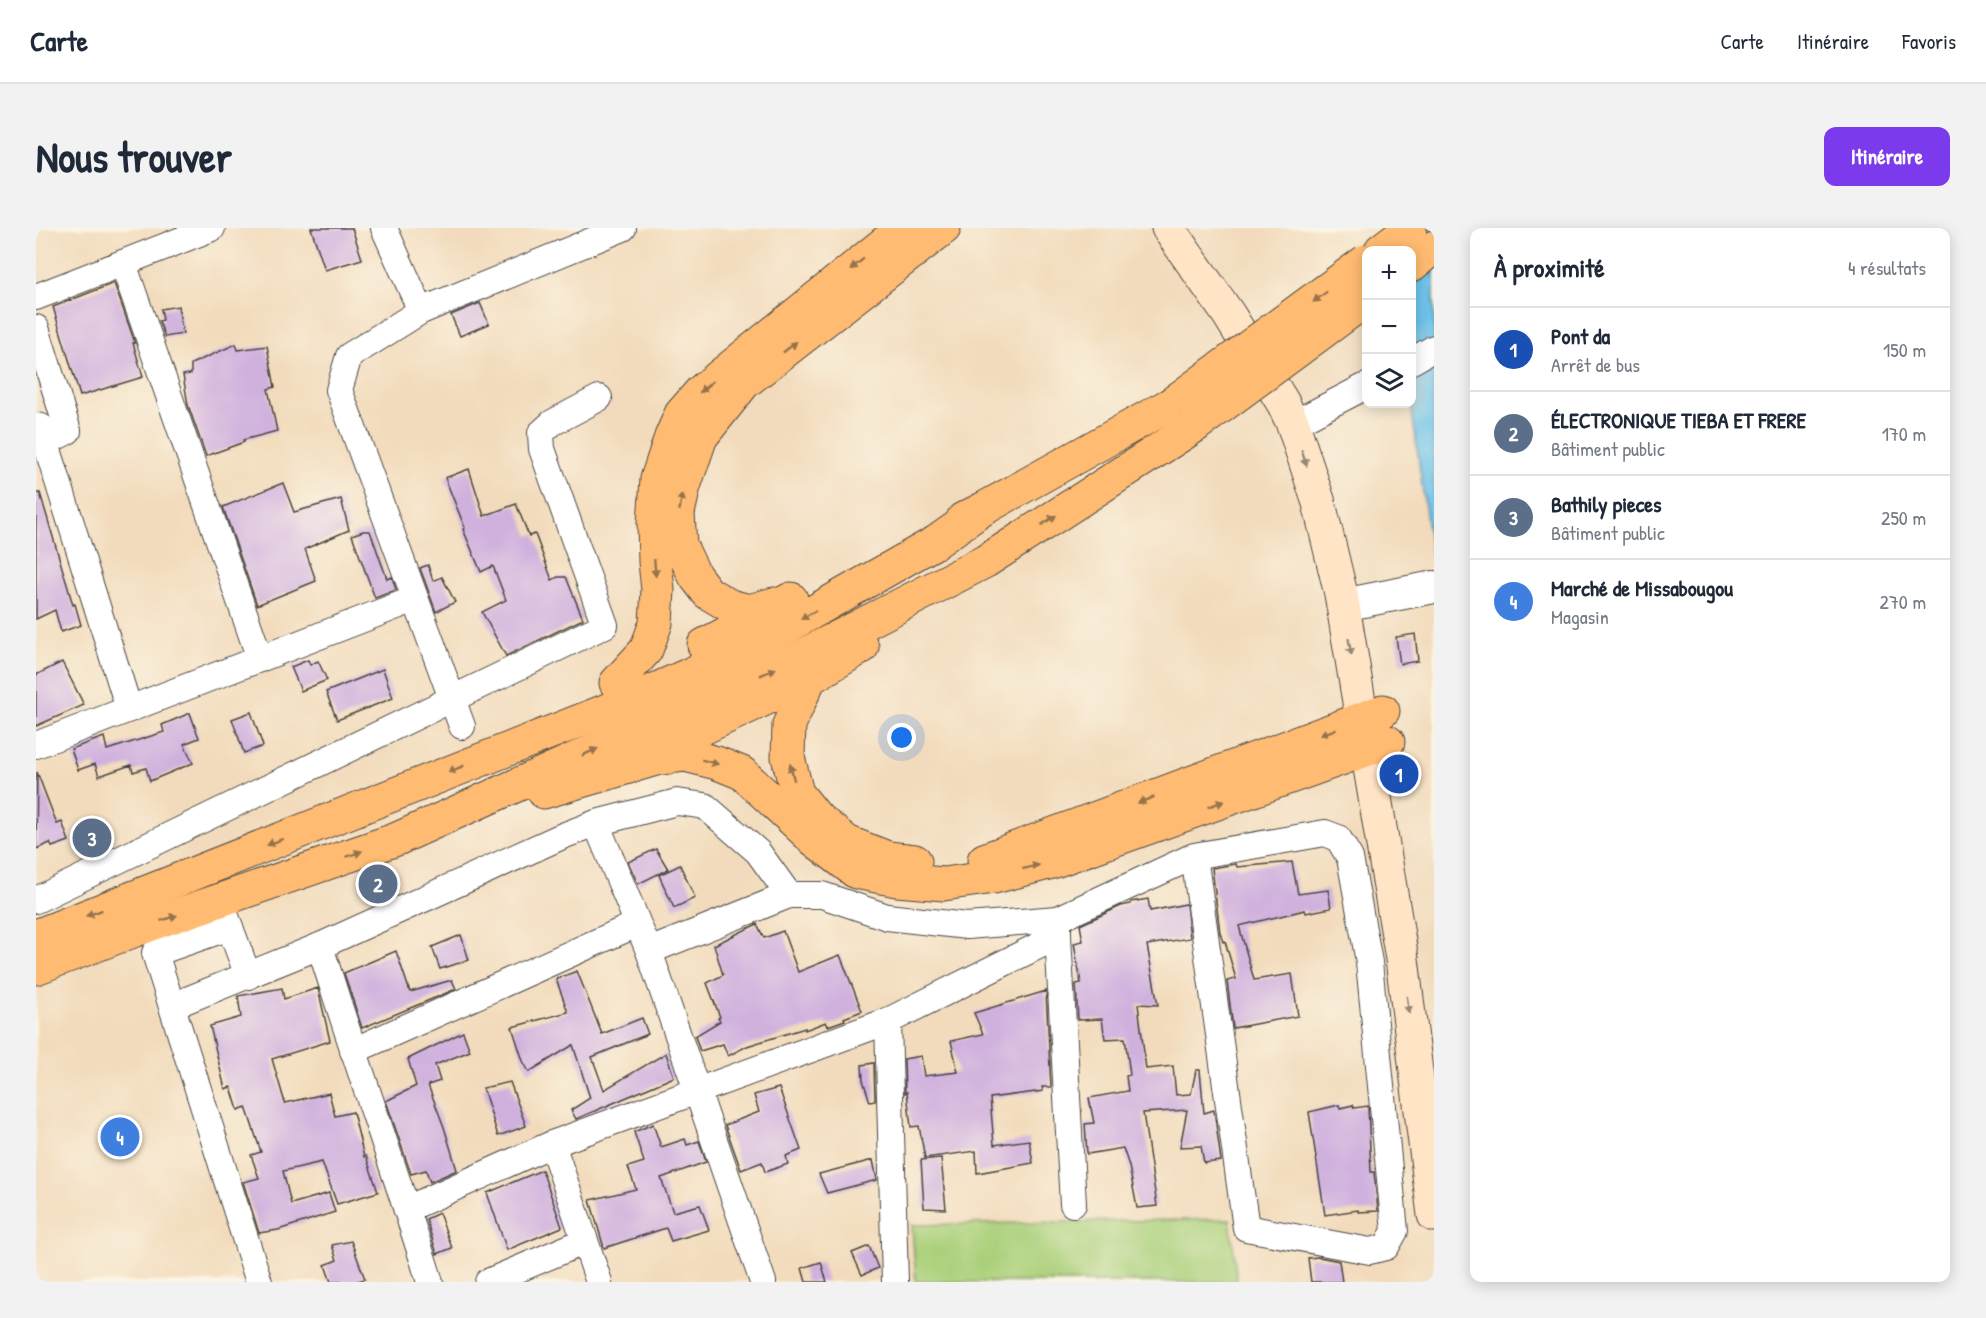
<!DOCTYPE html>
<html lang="fr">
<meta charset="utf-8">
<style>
body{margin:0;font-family:"Patrick Hand",sans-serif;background:#f2f2f3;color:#1f2937}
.controls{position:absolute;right:18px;top:18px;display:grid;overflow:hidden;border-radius:12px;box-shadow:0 3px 15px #0003}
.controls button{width:54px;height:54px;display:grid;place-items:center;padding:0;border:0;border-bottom:2px solid #e0e1e3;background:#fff;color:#1f2937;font:30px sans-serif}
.you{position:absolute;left:866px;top:510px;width:21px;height:21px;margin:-15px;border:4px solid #fff;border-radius:50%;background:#1a73e8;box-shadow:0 0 0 9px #1a73e833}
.badge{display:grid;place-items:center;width:39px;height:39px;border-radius:50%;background:#7c3aed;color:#fff;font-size:20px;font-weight:700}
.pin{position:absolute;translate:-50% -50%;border:3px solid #fff;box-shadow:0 2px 6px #0006}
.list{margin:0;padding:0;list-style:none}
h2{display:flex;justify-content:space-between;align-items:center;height:78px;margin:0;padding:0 24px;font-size:26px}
h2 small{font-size:20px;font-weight:400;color:#747a83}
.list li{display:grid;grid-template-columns:39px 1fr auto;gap:18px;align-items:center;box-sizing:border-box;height:84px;padding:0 24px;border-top:2px solid #e0e1e3}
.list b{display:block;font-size:22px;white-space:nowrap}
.list p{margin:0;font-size:20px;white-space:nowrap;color:#747a83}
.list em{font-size:20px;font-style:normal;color:#747a83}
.icon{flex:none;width:33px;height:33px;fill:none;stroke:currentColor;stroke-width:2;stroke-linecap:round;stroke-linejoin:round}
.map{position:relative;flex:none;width:1398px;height:1054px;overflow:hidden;border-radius:12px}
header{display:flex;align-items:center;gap:36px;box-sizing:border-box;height:84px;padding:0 30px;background:#fff;border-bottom:2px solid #e0e1e3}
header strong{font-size:28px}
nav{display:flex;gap:33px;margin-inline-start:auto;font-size:21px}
.intro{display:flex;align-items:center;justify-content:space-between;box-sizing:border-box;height:144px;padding:0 36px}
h1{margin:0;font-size:42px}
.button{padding:15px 27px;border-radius:12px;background:#7c3aed;color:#fff;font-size:21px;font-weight:700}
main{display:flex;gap:36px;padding:0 36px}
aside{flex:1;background:#fff;border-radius:12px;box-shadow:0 3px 15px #0003}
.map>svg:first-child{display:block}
.green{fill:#aad07a;stroke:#6a7e52;stroke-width:1.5}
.water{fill:#6ec3ea;stroke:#4c778a;stroke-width:1.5}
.building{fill:#d0b1de}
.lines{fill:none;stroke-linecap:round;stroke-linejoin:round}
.minor-casing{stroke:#494541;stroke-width:28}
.tertiary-casing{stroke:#494541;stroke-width:34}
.secondary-casing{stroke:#494541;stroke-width:35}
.primary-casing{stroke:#494541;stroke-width:35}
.minor{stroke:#fff;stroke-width:26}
.tertiary{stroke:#fff;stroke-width:32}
.secondary{stroke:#ffe4c6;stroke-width:33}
.primary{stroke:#ffbb71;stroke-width:33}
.primary-bridge-casing{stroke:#494541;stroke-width:35;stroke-linecap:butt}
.primary-bridge{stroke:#ffbb71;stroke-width:33}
.oneway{fill:#95734e}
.oneway2{fill:#958878}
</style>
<header>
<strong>Carte</strong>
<nav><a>Carte</a><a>Itinéraire</a><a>Favoris</a></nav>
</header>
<div class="intro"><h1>Nous trouver</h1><a class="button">Itinéraire</a></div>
<main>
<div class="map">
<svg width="1398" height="1054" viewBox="0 0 1398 1054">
<rect width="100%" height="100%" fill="#fcf5e5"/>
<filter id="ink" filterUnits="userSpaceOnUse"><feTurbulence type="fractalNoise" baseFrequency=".0167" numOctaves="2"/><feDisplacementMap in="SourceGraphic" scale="12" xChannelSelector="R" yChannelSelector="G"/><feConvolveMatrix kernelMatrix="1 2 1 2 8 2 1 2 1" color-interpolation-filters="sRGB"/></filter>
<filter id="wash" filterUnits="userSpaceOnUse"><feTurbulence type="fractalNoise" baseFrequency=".008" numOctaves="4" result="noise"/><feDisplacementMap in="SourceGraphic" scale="24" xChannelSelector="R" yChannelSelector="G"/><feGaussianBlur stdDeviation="1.35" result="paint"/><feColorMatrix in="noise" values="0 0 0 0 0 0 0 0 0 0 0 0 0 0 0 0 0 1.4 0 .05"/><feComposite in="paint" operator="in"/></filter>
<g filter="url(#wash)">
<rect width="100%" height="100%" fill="#f2dbbc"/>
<polygon class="green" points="1194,991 1201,1054 880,1054 876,997"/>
<polygon class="water" points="1353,0 1398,0 1398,345 1375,176 1376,22"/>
<g id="blocks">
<g class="building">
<polygon points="275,0 316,0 326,31 289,42"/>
<polygon points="78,55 99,115 97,115 107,149 44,168 17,79"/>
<polygon points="444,75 453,96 424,108 415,87"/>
<polygon points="142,78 147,106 129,109 123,93 127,92 125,81"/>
<polygon points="200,116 202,122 231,118 239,159 232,161 241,203 207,212 208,214 170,228 152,177 147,147 155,146 155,136"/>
<polygon points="433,241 448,288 480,276 493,308 499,306 516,352 522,349 530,349 547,391 470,428 446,384 470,372 457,338 445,344 427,301 429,300 409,250"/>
<polygon points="247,255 258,284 305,271 313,302 269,321 280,353 221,377 187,279"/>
<polygon points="0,265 4,265 37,377 39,376 45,397 25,404 19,382 0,391"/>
<polygon points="327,303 334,303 351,351 356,349 360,362 339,370 316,307"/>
<polygon points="392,337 397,353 406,349 419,374 400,384 384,340"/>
<polygon points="1379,406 1382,433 1364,436 1360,409"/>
<polygon points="272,432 274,437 282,433 291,452 265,463 255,439"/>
<polygon points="26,434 48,477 0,498 0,447"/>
<polygon points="347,441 357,470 301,492 290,464"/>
<polygon points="215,484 227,518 208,525 196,491"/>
<polygon points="154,485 163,510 148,516 157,535 114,553 110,540 97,544 95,537 63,548 59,536 42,542 35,521 68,509 71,522 128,504 126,497"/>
<polygon points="1,544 21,596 26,594 33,613 16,619 14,615 0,621"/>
<polygon points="620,621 632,641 602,656 592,634"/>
<polygon points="1256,634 1262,666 1292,662 1295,680 1270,685 1269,682 1203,698 1218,752 1256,746 1262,788 1197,800 1191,753 1200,751 1189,713 1187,714 1184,705 1176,640 1200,636 1201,639"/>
<polygon points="644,637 659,670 638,680 623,647"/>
<polygon points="1112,671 1114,683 1150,676 1154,710 1111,717 1122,777 1102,776 1110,841 1137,838 1140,867 1155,866 1160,842 1164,842 1168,885 1178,882 1185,933 1168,935 1165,918 1144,919 1151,882 1107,885 1121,978 1101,980 1093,938 1087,920 1051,926 1049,896 1058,895 1053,870 1092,863 1090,848 1094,847 1089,810 1069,811 1066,791 1042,792 1040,756 1045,755 1038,715 1047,713 1044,697 1085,678 1095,676 1095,674"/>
<polygon points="721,696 728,710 747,703 762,744 804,727 826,783 808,790 809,792 792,798 790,794 769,802 769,800 711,818 692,828 687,816 664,823 659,808 684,793 682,790 684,789 671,755 687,747 678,717"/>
<polygon points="425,707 433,732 404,741 396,719"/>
<polygon points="360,723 374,764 416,752 420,761 326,800 308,745"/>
<polygon points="541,743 566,806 606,790 612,806 556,829 568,862 630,825 638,849 540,891 535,882 554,870 537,817 493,844 487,833 476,799 532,784 520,751"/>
<polygon points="246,760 248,771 282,760 294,813 236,831 249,875 293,865 299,888 317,884 328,929 330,928 342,964 301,976 286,934 247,943 255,976 293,965 299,984 242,1002 223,1005 207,954 223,950 215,927 225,924 210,879 202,882 195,859 189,861 174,798 205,789 202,768"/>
<polygon points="1010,763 1015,859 1006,859 1007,863 954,870 958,917 993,912 997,935 941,945 940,923 889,930 883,898 875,899 871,864 869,865 868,831 885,828 888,848 922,844 915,813 947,806 938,785"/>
<polygon points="427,804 434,823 399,837 404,853 392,857 408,899 421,942 394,954 390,942 375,946 350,873 380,858 372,831"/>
<polygon points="838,835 839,873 834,874 827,852 826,837"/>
<polygon points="474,854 490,898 462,908 447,860"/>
<polygon points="743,860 765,922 750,928 752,936 729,944 726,934 705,942 689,897 723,884 718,867"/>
<polygon points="1303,877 1304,880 1317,877 1318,880 1332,878 1335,944 1338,944 1342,983 1322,984 1322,982 1289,987 1273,884"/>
<polygon points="617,896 625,919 649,911 651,917 663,913 670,934 625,950 637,984 664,977 673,1002 635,1013 630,1000 568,1020 554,972 600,961 592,939 608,934 598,904"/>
<polygon points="905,930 910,981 888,980 885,932"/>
<polygon points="837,932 841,952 791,965 783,946"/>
<polygon points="506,942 526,999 471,1022 451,965"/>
<polygon points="403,985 416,1020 401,1026 390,991"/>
<polygon points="315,1013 329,1051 319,1054 295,1054 289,1037 301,1032 296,1017"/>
<polygon points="833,1018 842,1040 826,1047 816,1025"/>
<polygon points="1283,1029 1303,1033 1306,1054 1275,1054 1272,1030"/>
<polygon points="785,1034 791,1054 770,1054 766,1040"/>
</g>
</g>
</g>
<g filter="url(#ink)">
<use href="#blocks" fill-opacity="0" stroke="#494541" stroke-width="1.5"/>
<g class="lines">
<defs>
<g id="minor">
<polyline points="348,0 385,83"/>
<polyline points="87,35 224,431"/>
<polyline points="0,69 176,0"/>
<polyline points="0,100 32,203 10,214"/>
<polyline points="1376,133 1398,120"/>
<polyline points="1257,196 1330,158"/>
<polyline points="0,198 5,199 93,481"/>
<polyline points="426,498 303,162 313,128 385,83 587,0"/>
<polyline points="0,517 379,371"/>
<polyline points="560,595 613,723 727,1054"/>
<polyline points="0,672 569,397 506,221 505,205 516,195 563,170"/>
<polyline points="188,683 212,748"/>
<polyline points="194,699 119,725 223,1054"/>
<polyline points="1022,708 1037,976"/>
<path d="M284,718C319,831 359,942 394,1054"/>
<polyline points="613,723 753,667"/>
<polyline points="136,778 284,718 524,609 560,595 641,574 669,578 722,624 753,667 786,667 851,689 931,698 1022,691"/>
<polyline points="852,793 859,1054"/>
<polyline points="317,823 601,696"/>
<polyline points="516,916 563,1054"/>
<polyline points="371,981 516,916 852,793 1022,708 1022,691 1158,628 1289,605 1302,610 1314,630 1333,734 1359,1003 1350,1019 1334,1023 1210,1000 1158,628"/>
<polyline points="452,1054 549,1013"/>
</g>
<polyline id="tertiary" points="1307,377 1398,359"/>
<polyline id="secondary" points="1132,0 1193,87 1247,175 1257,196 1283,275 1305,366 1366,731 1398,987"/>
<g id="primary">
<polyline points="1345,22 1374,0"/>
<polyline points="1376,37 1398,19"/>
<polyline points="927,291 947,281 1135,176"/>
<polyline points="738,376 713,383 694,378 672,365 659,348 644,317 642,285 648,258 665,209 708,155 908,0"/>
<polyline points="668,417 755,371"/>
<polyline points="826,419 774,450 764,472 753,497 752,529 761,565 782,591 811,614 852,630 879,633"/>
<polyline points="580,455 610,422 620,395 622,362 619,334 618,295 621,251 635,209 645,186 665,163 867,0"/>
<polyline points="616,524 774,450"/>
<polyline points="508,564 620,531 649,527 681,535 706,545 777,611 820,644 861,652 908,656 958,649 1016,634 1352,514"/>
<polyline points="948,632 1347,483"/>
<polyline points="0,708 594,473 719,417 900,314 947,281"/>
<polyline points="0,740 118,695 361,611 752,435 950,333 1159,198"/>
</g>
</defs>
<use href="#minor" class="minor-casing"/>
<use href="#tertiary" class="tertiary-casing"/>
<use href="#secondary" class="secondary-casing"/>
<use href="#primary" class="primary-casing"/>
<use href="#minor" class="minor"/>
<use href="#tertiary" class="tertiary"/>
<use href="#secondary" class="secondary"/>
<use href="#primary" class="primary"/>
<defs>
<g id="primary-bridge">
<polyline points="1135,176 1330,33"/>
<polyline points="1159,198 1330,72"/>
</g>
</defs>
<use href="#primary-bridge" class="primary-bridge-casing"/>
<use href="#primary-bridge" class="primary-bridge"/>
</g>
<defs><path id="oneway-solid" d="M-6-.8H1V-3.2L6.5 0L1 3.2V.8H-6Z" transform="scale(1.5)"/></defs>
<g class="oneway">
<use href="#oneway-solid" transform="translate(821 36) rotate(141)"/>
<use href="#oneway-solid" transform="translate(1284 69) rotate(143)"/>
<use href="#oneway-solid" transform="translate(754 119) rotate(-38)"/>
<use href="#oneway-solid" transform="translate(670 159) rotate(139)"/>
<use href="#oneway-solid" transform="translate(645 274) rotate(-79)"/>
<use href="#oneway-solid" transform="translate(1013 292) rotate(-33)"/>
<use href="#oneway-solid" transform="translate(619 340) rotate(85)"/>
<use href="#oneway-solid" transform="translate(772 387) rotate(151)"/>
<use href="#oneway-solid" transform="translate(732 444) rotate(-24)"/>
<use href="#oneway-solid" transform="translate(1292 504) rotate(159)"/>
<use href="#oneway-solid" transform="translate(554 524) rotate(-24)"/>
<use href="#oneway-solid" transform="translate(674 534) rotate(15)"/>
<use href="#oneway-solid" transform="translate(420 541) rotate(158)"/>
<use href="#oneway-solid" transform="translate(756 544) rotate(-104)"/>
<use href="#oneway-solid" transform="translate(1110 572) rotate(159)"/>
<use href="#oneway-solid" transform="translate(1180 576) rotate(-20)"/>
<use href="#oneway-solid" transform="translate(239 614) rotate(158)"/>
<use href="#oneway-solid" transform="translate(318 626) rotate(-19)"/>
<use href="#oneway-solid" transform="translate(995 639) rotate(-14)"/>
<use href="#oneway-solid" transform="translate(58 685) rotate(159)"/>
<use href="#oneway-solid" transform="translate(133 690) rotate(-18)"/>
</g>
<g class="oneway2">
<use href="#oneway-solid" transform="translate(1268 230) rotate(72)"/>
<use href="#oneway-solid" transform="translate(1314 419) rotate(80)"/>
<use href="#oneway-solid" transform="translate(1372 777) rotate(83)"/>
</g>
</g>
</svg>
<div class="controls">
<button>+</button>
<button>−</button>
<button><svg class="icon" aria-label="layers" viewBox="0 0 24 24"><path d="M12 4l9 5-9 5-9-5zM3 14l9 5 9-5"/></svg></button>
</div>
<div class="you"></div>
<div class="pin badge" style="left:1363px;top:546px;background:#1a4fb4">1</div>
<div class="pin badge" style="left:342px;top:656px;background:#5c6f8a">2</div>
<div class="pin badge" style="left:56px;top:610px;background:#5c6f8a">3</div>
<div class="pin badge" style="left:84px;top:909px;background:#3f7fe0">4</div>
</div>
<aside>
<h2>À proximité<small>4 résultats</small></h2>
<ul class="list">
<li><span class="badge" style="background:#1a4fb4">1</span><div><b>Pont da</b><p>Arrêt de bus</p></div><em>150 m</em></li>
<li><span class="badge" style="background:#5c6f8a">2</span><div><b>ÉLECTRONIQUE TIEBA ET FRERE</b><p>Bâtiment public</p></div><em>170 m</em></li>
<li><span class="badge" style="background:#5c6f8a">3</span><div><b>Bathily pieces</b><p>Bâtiment public</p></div><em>250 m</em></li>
<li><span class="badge" style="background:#3f7fe0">4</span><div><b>Marché de Missabougou</b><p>Magasin</p></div><em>270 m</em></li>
</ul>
</aside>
</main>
